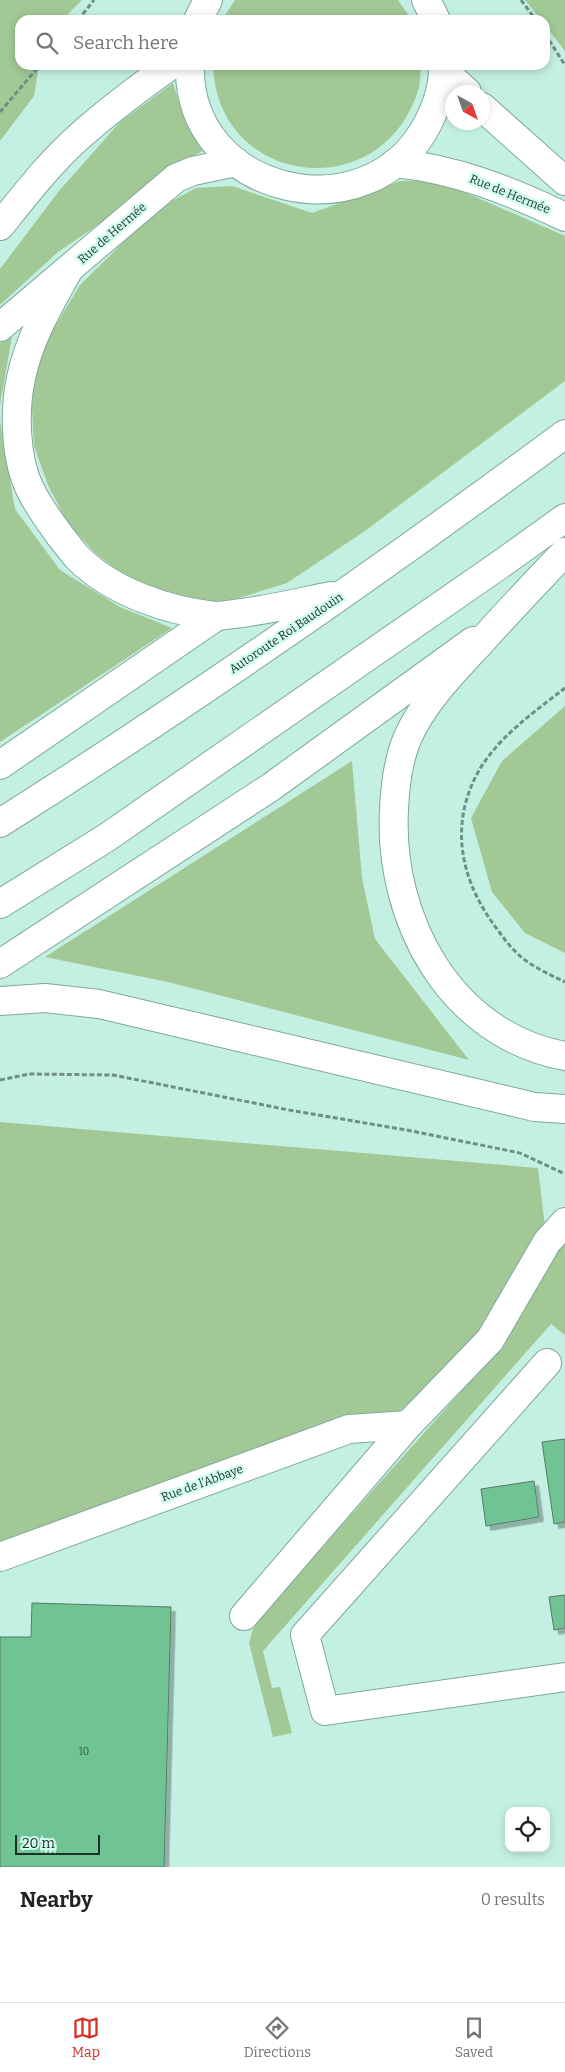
<!DOCTYPE html>
<meta charset="utf-8">
<style>
body{margin:0;font-family:Bitter,serif;background:#f2f2f2;color:#222}
.controls{position:absolute;right:15px;bottom:15px;display:grid;overflow:hidden;border-radius:10px;box-shadow:0 2px 8px #0003}
.controls button{width:45px;height:45px;display:grid;place-items:center;padding:0;border:0;border-bottom:1px solid #e0e0e0;background:#fff;color:#222;font:25px sans-serif}
.compass{position:absolute;left:445px;top:85px;width:45px;height:45px;border-radius:50%;background:#fff;box-shadow:0 2px 8px #0003;rotate:140deg}
.scale{position:absolute;left:15px;bottom:12px;width:85px;box-sizing:border-box;padding-left:5px;border:2px solid #1d2f2a;border-top:0;font-size:14px;line-height:18px;white-space:nowrap;color:#1d2f2a;-webkit-text-stroke:4px #d1fdf0;paint-order:stroke}
.list{margin:0;padding:0;list-style:none}
h2{display:flex;justify-content:space-between;align-items:center;height:65px;margin:0;padding:0 20px;font-size:21px}
h2 small{font-size:16px;font-weight:400;color:#767676}
.icon{flex:none;width:28px;height:28px;fill:none;stroke:currentColor;stroke-width:2;stroke-linecap:round;stroke-linejoin:round}
.map{position:relative;flex:none;width:565px;height:1867px;overflow:hidden}
.search{position:absolute;background:#fff;box-shadow:0 2px 8px #0003;left:15px;right:15px;top:15px;height:55px;display:flex;align-items:center;gap:12px;box-sizing:border-box;padding:0 18px;border-radius:15px;color:#767676;font-size:19px}
.sheet{height:135px;background:#fff}
nav{display:flex;justify-content:space-around;align-items:center;box-sizing:border-box;height:70px;border-top:1px solid #e0e0e0;background:#fff;font-size:14px;color:#767676}
nav a{display:grid;justify-items:center;gap:2px}
nav .on{color:#d93025}
.map>svg:first-child{display:block}
.green{fill:#a2c896}
.building{fill:#70c493;stroke:#597a66;filter:url(#shadow)}
.lines{fill:none;stroke-linecap:round;stroke-linejoin:round}
.minor-casing{stroke:#7ea89c;stroke-width:30}
.highway-casing{stroke:#7ea89c;stroke-width:30}
.path{stroke:#6f8e85;stroke-width:3;stroke-dasharray:5 2.5;stroke-linecap:butt}
.minor{stroke:#fff;stroke-width:28}
.highway{stroke:#fff;stroke-width:28}
.labels{text-anchor:middle;dominant-baseline:central;stroke-width:5;stroke-linejoin:round;paint-order:stroke}
.number-label{font-size:10px;fill:#325444}
.street-label{font-size:12px;fill:#1d2f2a;stroke:#d1fdf0}
</style>
<div class="map">
<svg width="565" height="1867" viewBox="0 0 565 1867">
<defs>
<filter id="shadow"><feDropShadow dx="4.5" dy="4.5" stdDeviation="0" flood-color="#0004"/></filter>
</defs>
<rect width="100%" height="100%" fill="#c4f0e3"/>
<g class="green">
<polygon points="0,0 82,0 62,20 20,20 20,65 39,65 34,96 0,141"/>
<polygon points="235,0 398,0 412,20 222,20"/>
<polygon points="525,0 565,0 565,51 545,25 545,20 541,20"/>
<path d="M213,65H421C420,73 421,84 418,91C381,207 217,187 213,65Z"/>
<polygon points="173,83 186,124 203,151 158,174 105,220 58,252 0,305 0,269 59,191 120,122"/>
<polygon points="437,180 565,236 565,381 365,531 287,583 226,602 170,598 122,574 94,552 67,522 48,485 34,446 31,391 48,338 80,285 157,209 196,188 232,186 312,213 400,181"/>
<polygon points="13,331 0,405 0,343"/>
<polygon points="0,421 15,509 60,570 120,607 172,628 0,742"/>
<polygon points="565,706 565,953 525,933 492,892 471,818 502,761"/>
<polygon points="352,761 362,878 375,939 469,1060 168,982 45,957"/>
<polygon points="0,1122 538,1168 545,1227 484,1332 385,1425 0,1557"/>
<polygon points="565,1241 565,1335 551,1324 263,1651 272,1688 280,1687 292,1733 273,1737 249,1643 253,1629 268,1608 506,1341 552,1256"/>
</g>
<g class="building">
<polygon points="565,1439 565,1522 554,1524 542,1442"/>
<polygon points="534,1481 539,1517 486,1526 481,1489"/>
<polygon points="565,1595 565,1628 554,1630 549,1597"/>
<polygon points="32,1603 171,1607 164,1867 0,1867 0,1637 31,1637"/>
</g>
<g class="lines">
<defs>
<g id="minor">
<polyline points="426,0 436,20"/>
<polyline points="198,20 208,0"/>
<path d="M190,65C186,194 369,238 428,123C437,105 444,86 443,65"/>
<polyline points="443,70 467,92"/>
<polyline points="482,107 565,181"/>
<path d="M395,163C456,169 511,191 565,217"/>
<path d="M0,226C25,195 50,162 81,135C109,110 140,87 171,65"/>
<polyline points="0,327 176,178 193,171 236,162"/>
<polyline points="0,765 217,616"/>
<polyline points="0,964 271,787 473,641"/>
<polyline points="547,1363 305,1635 325,1711 565,1677"/>
<polyline points="0,1557 349,1429 408,1425 490,1340 547,1242 565,1222"/>
<polyline points="244,1616 408,1425"/>
</g>
<g id="highway">
<path d="M68,271C49,305 29,339 21,378C14,410 15,459 30,489C38,506 50,522 61,537C67,544 72,552 78,558C112,592 168,611 215,616C224,616 233,614 242,613C272,609 301,602 331,596"/>
<path d="M565,552C536,582 508,612 480,643C453,672 423,702 407,739C398,761 395,786 394,809C388,919 450,1035 565,1056"/>
<path d="M0,823C193,701 381,570 565,434"/>
<polyline points="0,904 106,838 508,559 565,518"/>
<polyline points="0,1001 45,998 99,1004 535,1107 565,1109"/>
</g>
</defs>
<use href="#minor" class="minor-casing"/>
<use href="#highway" class="highway-casing"/>
<g class="path">
<polyline points="521,0 536,20"/>
<polyline points="78,20 94,0"/>
<polyline points="545,34 565,65"/>
<polyline points="0,112 40,65"/>
<path d="M565,688C533,713 495,739 476,776C449,829 462,883 497,929C505,940 513,951 525,960C537,969 551,975 565,982"/>
<polyline points="0,1080 29,1074 113,1075 289,1110 412,1131 520,1153 565,1174"/>
</g>
<use href="#minor" class="minor"/>
<use href="#highway" class="highway"/>
</g>
<g class="labels">
<g class="number-label">
<text x="84" y="1752">10</text>
</g>
<g class="street-label">
<text transform="translate(510 194) rotate(22)">Rue de Hermée</text>
<text transform="translate(112 233) rotate(-41)">Rue de Hermée</text>
<text transform="translate(286 633) rotate(-34)">Autoroute Roi Baudouin</text>
<text transform="translate(202 1483) rotate(-20)">Rue de l'Abbaye</text>
</g>
</g>
</svg>
<div class="controls">
<button><svg class="icon" aria-label="locate" viewBox="0 0 24 24"><circle cx="12" cy="12" r="6"/><path d="M12 2v4M12 18v4M2 12h4M18 12h4"/></svg></button>
</div>
<svg class="compass" viewBox="-18 -18 36 36"><path d="M0-13l5 13h-10z" fill="#e53935"/><path d="M0 13l5-13h-10z" fill="#767676"/></svg>
<div class="scale">20 m</div>
<div class="search"><svg class="icon" aria-label="search" viewBox="0 0 24 24"><circle cx="10" cy="10" r="6"/><path d="M15 15l6 6"/></svg>Search here</div>
</div>
<section class="sheet">
<h2>Nearby<small>0 results</small></h2>
<ul class="list">
</ul>
</section>
<nav>
<a class="on"><svg class="icon" aria-label="map" viewBox="0 0 24 24"><path d="M3 6l6-2 6 2 6-2v14l-6 2-6-2-6 2zM9 4v14M15 6v14"/></svg>Map</a>
<a><svg class="icon" aria-label="directions" viewBox="0 0 24 24"><path d="M12 3l9 9-9 9-9-9zM9 14v-3h6M13 9l2 2-2 2"/></svg>Directions</a>
<a><svg class="icon" aria-label="saved" viewBox="0 0 24 24"><path d="M7 4h10v16l-5-4-5 4z"/></svg>Saved</a>
</nav>
